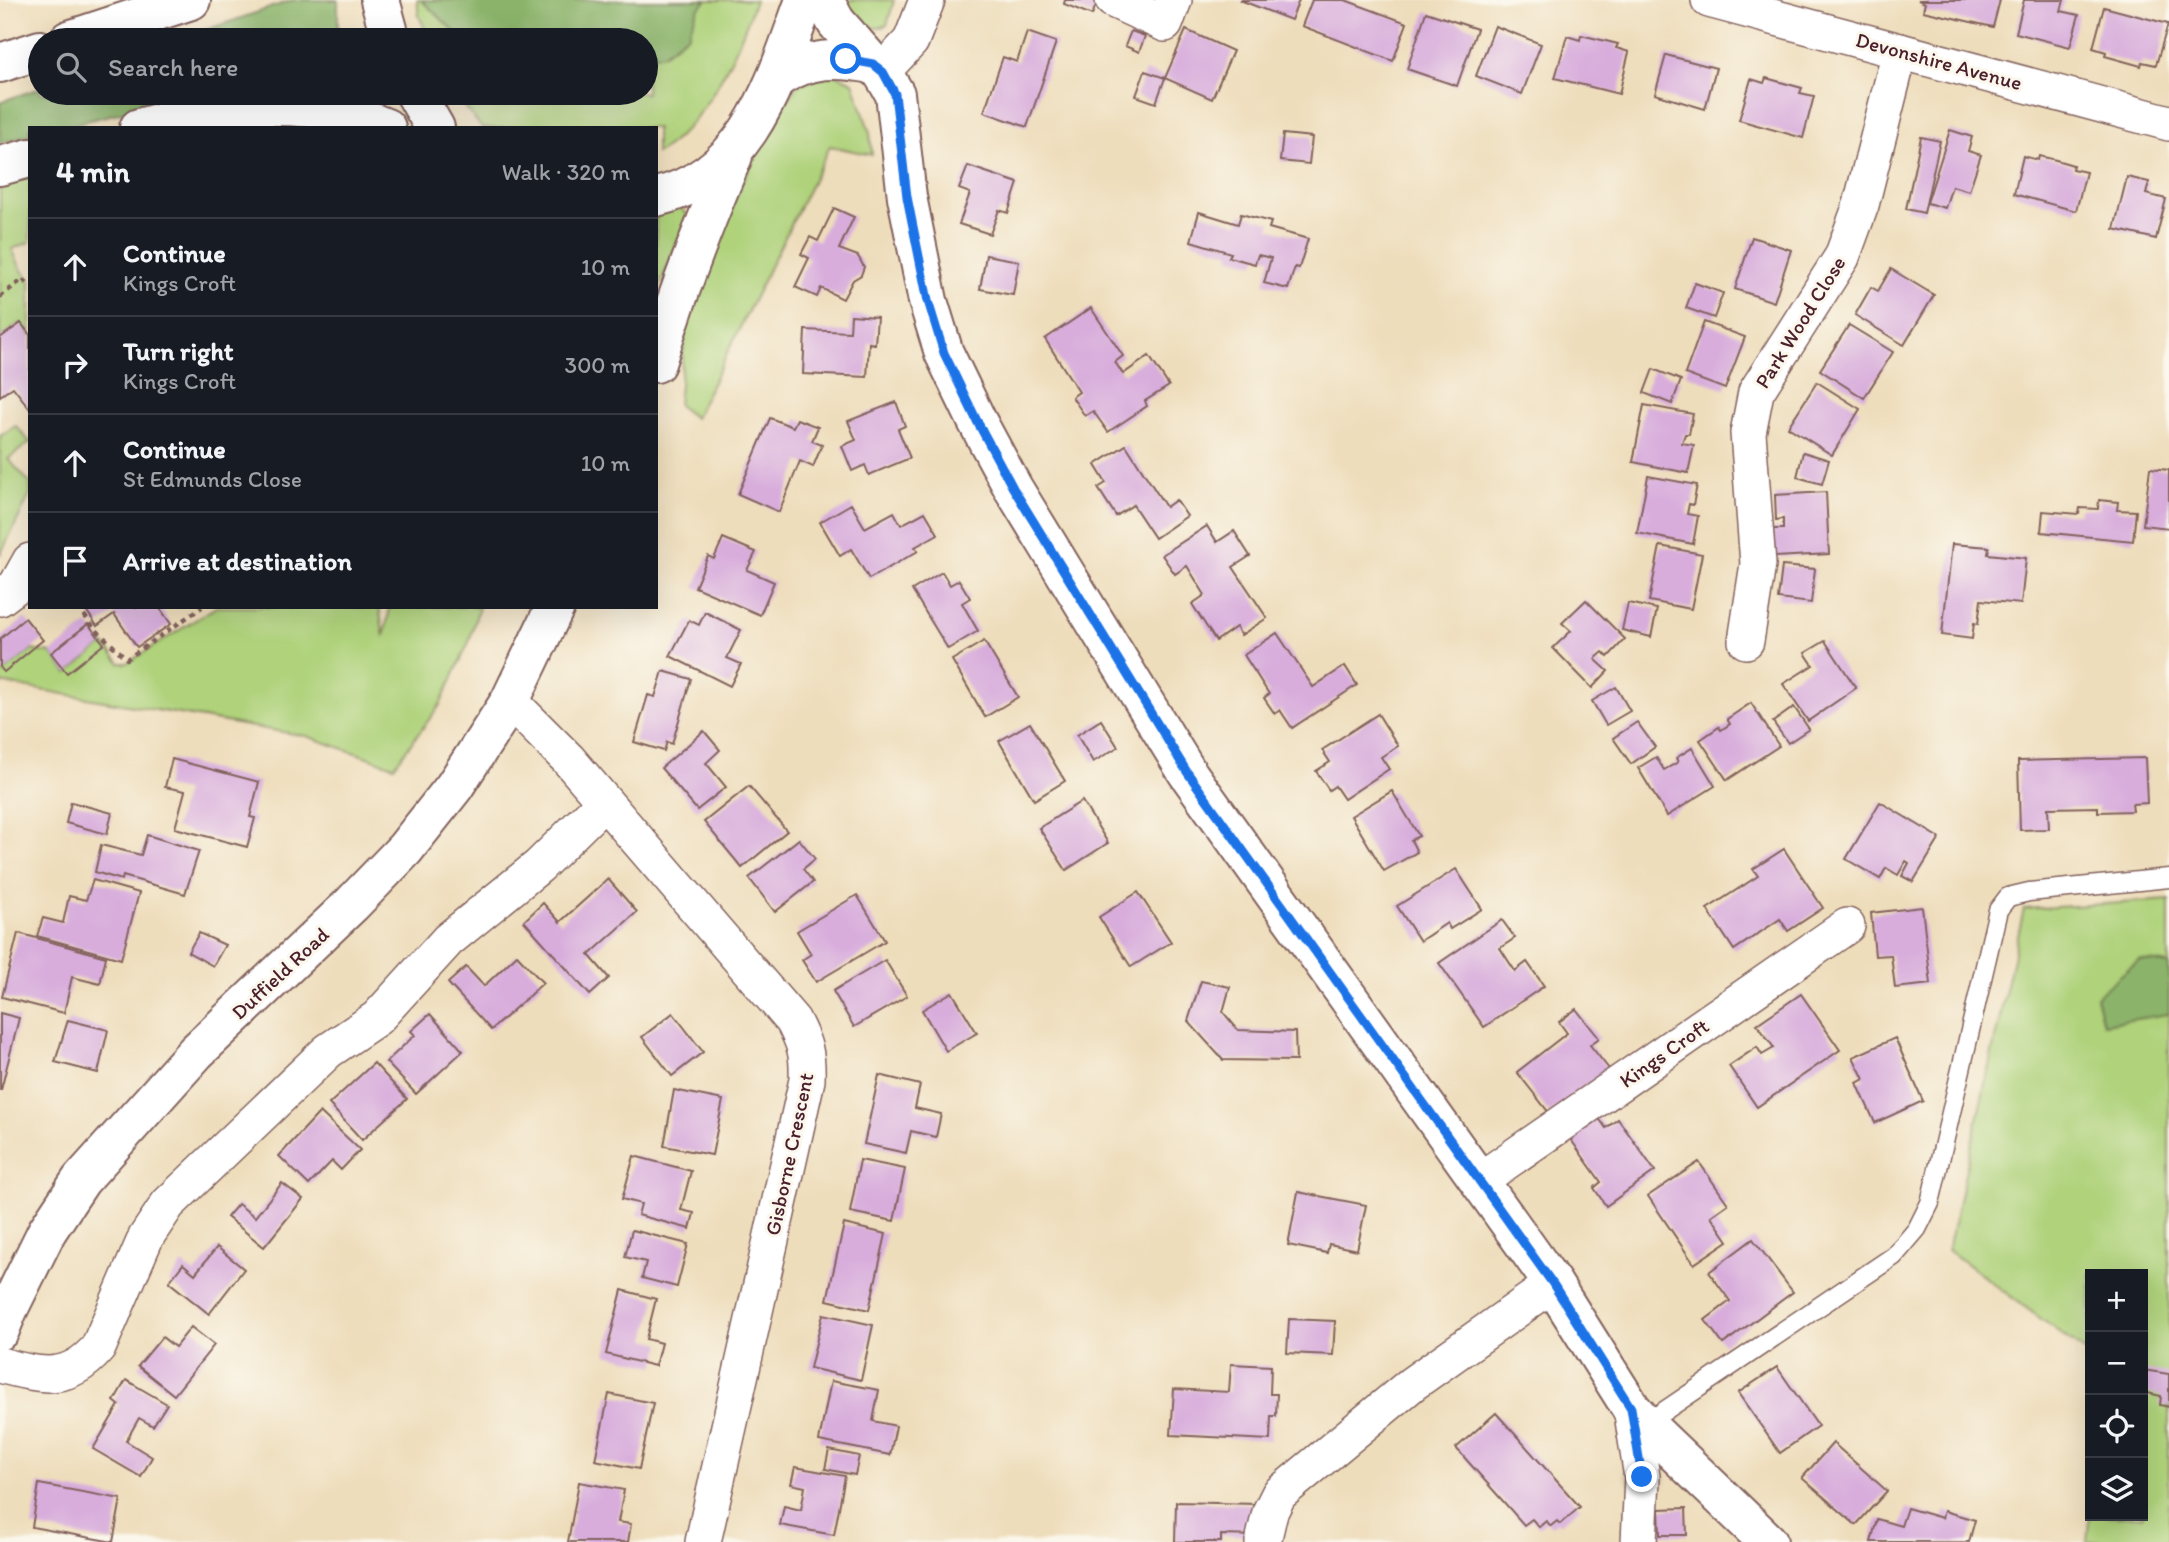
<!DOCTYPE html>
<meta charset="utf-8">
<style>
body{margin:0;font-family:Itim,sans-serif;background:#242831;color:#f1f3f6}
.controls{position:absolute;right:21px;bottom:21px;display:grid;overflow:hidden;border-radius:0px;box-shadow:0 7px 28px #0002}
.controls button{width:63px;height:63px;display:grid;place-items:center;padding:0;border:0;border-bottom:2px solid #363941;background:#171b24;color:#f1f3f6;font:35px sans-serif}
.stop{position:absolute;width:21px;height:21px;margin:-16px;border:5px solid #1a73e8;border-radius:50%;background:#fff}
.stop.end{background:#1a73e8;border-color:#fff;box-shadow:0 2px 7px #0008}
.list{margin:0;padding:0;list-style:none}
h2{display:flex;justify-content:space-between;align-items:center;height:91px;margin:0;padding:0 28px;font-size:30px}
h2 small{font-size:23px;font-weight:400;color:#9ea1a6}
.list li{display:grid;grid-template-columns:46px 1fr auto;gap:21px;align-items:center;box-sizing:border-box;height:98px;padding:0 28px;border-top:2px solid #363941}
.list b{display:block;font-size:26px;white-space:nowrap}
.list p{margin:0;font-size:23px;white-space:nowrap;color:#9ea1a6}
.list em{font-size:23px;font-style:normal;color:#9ea1a6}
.icon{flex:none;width:38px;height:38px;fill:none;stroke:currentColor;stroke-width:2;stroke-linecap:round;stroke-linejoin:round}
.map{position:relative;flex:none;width:2169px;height:1542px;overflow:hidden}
.search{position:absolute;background:#171b24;box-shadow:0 7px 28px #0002;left:28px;top:28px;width:630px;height:77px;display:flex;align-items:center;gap:18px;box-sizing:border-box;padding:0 24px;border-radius:38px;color:#9ea1a6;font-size:26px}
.panel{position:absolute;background:#171b24;box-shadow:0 7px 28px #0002;left:28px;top:126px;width:630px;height:483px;border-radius:0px}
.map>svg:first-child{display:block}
.green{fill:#afd27a;stroke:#7c7852;stroke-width:2}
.forest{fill:#8bb46a;stroke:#6a6a4a;stroke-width:2}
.building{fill:#d8addc}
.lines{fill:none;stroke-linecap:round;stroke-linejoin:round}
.service-casing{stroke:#83625d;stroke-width:21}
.minor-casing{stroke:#83625d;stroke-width:38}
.tertiary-casing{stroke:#83625d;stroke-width:42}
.trunk-casing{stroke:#83625d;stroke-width:42}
.path{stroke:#83625d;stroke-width:4.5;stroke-dasharray:5 5;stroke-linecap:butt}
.service{stroke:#fff;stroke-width:18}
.minor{stroke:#fff;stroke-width:35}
.tertiary{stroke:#fff;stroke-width:38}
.trunk{stroke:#fff;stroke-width:38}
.route{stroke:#1a73e8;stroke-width:9}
.labels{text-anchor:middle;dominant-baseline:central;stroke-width:6;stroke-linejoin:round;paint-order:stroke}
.street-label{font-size:21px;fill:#4a1f2b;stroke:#fbf7ec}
</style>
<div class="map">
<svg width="2169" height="1542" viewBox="0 0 2169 1542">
<rect width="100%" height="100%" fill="#fbf7ec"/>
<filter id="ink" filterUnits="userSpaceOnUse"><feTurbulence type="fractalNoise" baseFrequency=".0143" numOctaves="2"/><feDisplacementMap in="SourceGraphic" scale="14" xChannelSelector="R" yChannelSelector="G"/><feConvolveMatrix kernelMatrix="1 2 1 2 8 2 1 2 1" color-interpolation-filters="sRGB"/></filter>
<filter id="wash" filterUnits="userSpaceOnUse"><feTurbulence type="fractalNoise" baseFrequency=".00686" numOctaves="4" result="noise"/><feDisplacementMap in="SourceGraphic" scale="28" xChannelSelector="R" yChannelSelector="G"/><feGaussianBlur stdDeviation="1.57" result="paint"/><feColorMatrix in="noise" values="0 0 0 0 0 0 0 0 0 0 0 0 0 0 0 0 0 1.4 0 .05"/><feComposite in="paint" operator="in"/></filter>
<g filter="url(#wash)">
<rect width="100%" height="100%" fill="#edb"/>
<g class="green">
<polygon points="417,0 421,0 464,40 430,40 419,16"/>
<path d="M707,0H755C738,52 704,126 656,154V128H482L462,103L457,93H646V55H662L688,35L698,9Z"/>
<polygon points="844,0 894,0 887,25 878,28 862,26"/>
<polygon points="835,74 853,82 870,133 872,155 830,146 695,418 678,405 686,323 742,182 776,118 798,84"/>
<polygon points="30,174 30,242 12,249 21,269 30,280 30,335 20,323 0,338 0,182"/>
<polygon points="678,206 688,215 656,295 656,216"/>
<polygon points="16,426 30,442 8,459 30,483 30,495 0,555 0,436"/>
<polygon points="216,607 379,607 384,637 390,607 479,607 469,642 440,705 394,766 306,736 0,683 0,675 31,650 51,653 67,673 104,644 120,663 127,663"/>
<polygon points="2169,900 2169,1542 2087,1542 2090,1508 2090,1516 2143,1516 2143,1274 2090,1274 2090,1355 1948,1250 2024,909"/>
</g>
<g class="forest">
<polygon points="293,0 338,0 338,27 344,40 177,40"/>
<polygon points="421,0 707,0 698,9 688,35 662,55 646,55 646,40 464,40"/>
<polygon points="40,88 40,93 199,93 58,128 30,128 30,135 0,143 0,102"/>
<polygon points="2139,960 2169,964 2169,1014 2103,1024 2096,996"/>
</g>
<g id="blocks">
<g class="building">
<polygon points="1065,0 1098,0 1092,15 1064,4"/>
<polygon points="1240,0 1299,0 1291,20"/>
<polygon points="1312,0 1345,0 1407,23 1393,61 1302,26"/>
<polygon points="1918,0 2000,0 1993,27 1923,11 1925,3"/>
<polygon points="2024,0 2064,0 2061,11 2079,15 2070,47 2016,33"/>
<polygon points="2104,7 2168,24 2156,65 2142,62 2141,66 2105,56 2106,52 2093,48"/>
<polygon points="1426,12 1477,29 1457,86 1407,69"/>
<polygon points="1495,26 1541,44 1522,94 1476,76"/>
<polygon points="1186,30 1233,51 1212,99 1165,78 1156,103 1136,96 1145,71 1165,78"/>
<polygon points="1131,31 1145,36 1139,52 1125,46"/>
<polygon points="1027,32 1056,42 1027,127 984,112 1003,57 1017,62"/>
<polygon points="1581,35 1618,44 1616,48 1629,52 1619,94 1555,78 1567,36 1580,40"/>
<polygon points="1666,55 1716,68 1705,109 1655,94"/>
<polygon points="1766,78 1802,88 1800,93 1814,96 1803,138 1739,120 1751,79 1764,83"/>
<polygon points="1950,130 1972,137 1968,151 1981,155 1969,191 1952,186 1945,208 1927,203"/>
<polygon points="1283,134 1312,137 1309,164 1280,161"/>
<polygon points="1921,137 1940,141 1924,213 1906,209"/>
<polygon points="2023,156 2038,160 2039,156 2056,160 2073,165 2072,169 2086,172 2076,211 2014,194"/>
<polygon points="968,166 1018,183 1008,213 999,210 990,234 959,224 970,193 959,189"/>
<polygon points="2127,177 2149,182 2146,194 2166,199 2156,239 2114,229"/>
<polygon points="834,208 854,217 839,249 858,256 864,267 861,275 853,280 843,299 821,288 817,297 795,287 809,258 801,254 810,237 818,241"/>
<polygon points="1199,212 1238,224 1241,214 1271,222 1269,228 1308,239 1299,268 1295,267 1288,289 1264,283 1271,258 1258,255 1255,264 1229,257 1231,253 1191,241"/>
<polygon points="1752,237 1791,250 1774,302 1735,289"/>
<polygon points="986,255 1019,261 1013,295 980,289"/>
<polygon points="1891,269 1934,295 1904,345 1855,315 1871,287 1878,291"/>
<polygon points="1695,283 1723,293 1714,318 1686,308"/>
<polygon points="1091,308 1123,356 1115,362 1123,374 1149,356 1169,386 1145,401 1147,406 1108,432 1093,411 1085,416 1072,397 1079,392 1045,339"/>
<polygon points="851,315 877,317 875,344 869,343 867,377 803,374 805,330 850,332"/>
<polygon points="1704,322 1745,337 1725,389 1685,374"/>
<polygon points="21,323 30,335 30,409 13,387 0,396 0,338"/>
<polygon points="1849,325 1893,352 1864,398 1820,370"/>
<polygon points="1653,369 1681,380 1672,404 1644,393"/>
<polygon points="1817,382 1860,409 1832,455 1788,427"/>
<polygon points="896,402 905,426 898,429 910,458 869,475 865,465 852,471 842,446 856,440 848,421"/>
<polygon points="1644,405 1693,414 1689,434 1685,434 1682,443 1694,445 1688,473 1633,462"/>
<polygon points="770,418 793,427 797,419 818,427 812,441 822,445 813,467 800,461 779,512 738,494"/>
<polygon points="1126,445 1166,507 1176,500 1187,516 1155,538 1133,505 1116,516 1098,488 1106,483 1095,465"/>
<polygon points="1803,452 1829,460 1822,484 1797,477"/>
<polygon points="2150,468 2169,470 2169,528 2143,525"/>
<polygon points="1648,476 1697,485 1693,505 1689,504 1687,514 1698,516 1693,544 1637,533"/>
<polygon points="1826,492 1829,554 1775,557 1773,529 1783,529 1783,519 1776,520 1775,495"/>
<polygon points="2099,500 2118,502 2117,510 2136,511 2133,541 2041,532 2043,511 2079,514 2080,508 2098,509"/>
<polygon points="851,504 865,528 894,512 901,525 925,512 938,534 915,547 918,551 869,579 851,549 840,556 820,522"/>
<polygon points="1207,526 1217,542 1234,531 1250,556 1233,567 1267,618 1241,635 1236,627 1216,641 1192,604 1205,595 1187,566 1175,574 1162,555"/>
<polygon points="723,538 756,552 747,570 774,582 760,615 695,587 708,556 714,559"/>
<polygon points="1952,544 1989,547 1988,554 2026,558 2021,604 1981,600 1978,624 1974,623 1972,639 1942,635"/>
<polygon points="1660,546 1702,554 1691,609 1649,601"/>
<polygon points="1782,566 1815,569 1811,603 1778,599"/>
<polygon points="942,572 950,585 959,580 970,598 962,603 978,631 948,649 912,590"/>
<polygon points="1586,600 1625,639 1608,657 1603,652 1595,659 1608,671 1592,688 1553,648 1571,631 1562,623"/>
<polygon points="1628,603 1657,609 1651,637 1622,630"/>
<polygon points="84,607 159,607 171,624 137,647 114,614 97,626"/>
<polygon points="705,612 741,630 727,658 741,664 730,686 670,656 689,620 699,625"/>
<polygon points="25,618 43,640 4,672 0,667 0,639"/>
<polygon points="88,624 104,644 67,673 51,653"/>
<polygon points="1277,633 1313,687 1345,666 1357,685 1292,728 1280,710 1275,714 1264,698 1269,694 1244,655"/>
<polygon points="984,641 1018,697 985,717 952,660"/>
<polygon points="1825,641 1856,688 1808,721 1783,684 1813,665 1805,653"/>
<polygon points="663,671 691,679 672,744 667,742 664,751 634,742 648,695 655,697"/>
<polygon points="1616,687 1630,711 1606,725 1592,701"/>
<polygon points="1751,703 1779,746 1727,780 1700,740 1719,727 1721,730 1730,724 1727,719"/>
<polygon points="1794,707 1809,729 1788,743 1773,722"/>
<polygon points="1378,714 1398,746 1381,757 1389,769 1344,799 1335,786 1329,790 1316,771 1330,762 1322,750"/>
<polygon points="1101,720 1118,747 1093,762 1077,735"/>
<polygon points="1637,722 1655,747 1631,764 1613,738"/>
<polygon points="1030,723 1065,781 1034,800 999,741"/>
<polygon points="704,731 720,750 706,763 726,787 697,810 661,768"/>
<polygon points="1692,748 1715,786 1667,816 1638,768 1656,757 1664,770 1678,762 1676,758"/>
<polygon points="2145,758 2147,803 2132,804 2133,811 2098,812 2098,807 2048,808 2049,829 2020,830 2018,761"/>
<polygon points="172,759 259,782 250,817 255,818 247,847 175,828 185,791 165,787"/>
<polygon points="749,786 787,831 742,868 704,822"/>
<polygon points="1392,791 1419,836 1411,840 1417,852 1384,871 1351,816"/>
<polygon points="1082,801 1108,843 1066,870 1039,828"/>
<polygon points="71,802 112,813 107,834 66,823"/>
<polygon points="1880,802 1940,838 1913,882 1902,876 1909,863 1906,861 1898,875 1886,868 1880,879 1846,859"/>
<polygon points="147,835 199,851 185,894 123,876 122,880 95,872 101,845 141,855"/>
<polygon points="799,839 815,859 803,869 813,882 775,912 749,878"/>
<polygon points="1784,849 1823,908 1788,931 1780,919 1734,950 1707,909 1758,876 1753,869"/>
<polygon points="1456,869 1482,909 1450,929 1447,923 1420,941 1397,906"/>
<polygon points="608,879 637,912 589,955 609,978 590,995 524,921 543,903 560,922"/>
<polygon points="93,880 139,893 121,959 37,936 43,918 63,923 69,896 86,900"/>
<polygon points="1138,892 1171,942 1131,967 1099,917"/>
<polygon points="857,895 885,941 816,982 802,960 811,954 797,931"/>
<polygon points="1922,907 1931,984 1895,988 1891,955 1875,956 1871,913"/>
<polygon points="1502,920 1515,938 1500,948 1515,971 1527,962 1544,986 1484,1027 1439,963"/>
<polygon points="18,933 106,957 100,984 72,977 64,1013 2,997"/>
<polygon points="199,933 225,945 213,966 188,952"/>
<polygon points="517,955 543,983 491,1030 448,983 466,967 484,986"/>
<polygon points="885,960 907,996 854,1027 833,991"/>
<polygon points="1201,981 1230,987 1223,1012 1238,1030 1295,1032 1296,1061 1223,1060 1188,1021"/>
<polygon points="952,992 977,1033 946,1051 922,1010"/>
<polygon points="1801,994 1840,1050 1757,1107 1729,1066 1757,1047 1762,1055 1774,1048 1757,1024"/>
<polygon points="1576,1009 1599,1038 1590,1045 1609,1069 1550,1114 1517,1072 1567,1033 1559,1022"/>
<polygon points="0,1013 19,1018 1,1090 0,1090"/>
<polygon points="673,1013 703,1052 672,1076 642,1037"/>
<polygon points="430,1014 463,1051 416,1094 386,1062 415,1035 411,1031"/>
<polygon points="68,1020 108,1030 98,1073 55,1062"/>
<polygon points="1895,1038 1923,1101 1875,1123 1857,1083 1864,1079 1853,1057"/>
<polygon points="374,1063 407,1099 362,1140 329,1104"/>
<polygon points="879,1075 920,1085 915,1108 941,1114 936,1137 911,1131 906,1153 864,1144"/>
<polygon points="674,1090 723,1100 712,1155 664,1146"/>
<polygon points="320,1112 360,1150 341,1170 332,1161 309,1185 279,1156"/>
<polygon points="1598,1117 1606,1128 1618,1119 1655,1171 1606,1206 1594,1188 1601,1182 1569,1137"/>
<polygon points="634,1156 691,1171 681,1210 694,1213 690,1229 638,1215 641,1204 622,1199"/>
<polygon points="860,1160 905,1169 894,1221 850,1212"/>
<polygon points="1699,1162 1728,1204 1711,1216 1728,1241 1694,1264 1648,1196"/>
<polygon points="282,1183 303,1199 264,1247 227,1217 238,1204 255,1217"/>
<polygon points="1298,1192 1366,1205 1357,1250 1329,1244 1327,1253 1288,1245"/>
<polygon points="844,1224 886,1234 869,1310 827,1300"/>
<polygon points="632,1230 688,1244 677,1287 642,1278 646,1262 625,1257"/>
<polygon points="1753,1239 1793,1292 1723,1344 1705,1320 1730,1301 1709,1272"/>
<polygon points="217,1247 244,1269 209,1314 169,1282 183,1264 195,1274"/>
<polygon points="622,1290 656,1299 646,1339 661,1343 655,1366 606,1354"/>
<polygon points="823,1314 873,1325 861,1380 810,1368"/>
<polygon points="1289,1319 1335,1321 1333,1355 1287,1353"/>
<polygon points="191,1327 214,1345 174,1395 138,1366 162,1337 175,1347"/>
<polygon points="1231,1364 1271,1366 1270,1394 1277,1394 1276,1416 1271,1416 1270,1440 1171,1435 1174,1389 1229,1392"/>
<polygon points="1777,1367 1818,1426 1780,1453 1738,1393"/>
<polygon points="2143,1370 2169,1374 2169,1407 2160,1405 2161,1396 2143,1392"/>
<polygon points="126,1380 167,1404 153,1426 139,1418 126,1441 152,1457 141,1477 93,1449 119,1405 114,1401"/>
<polygon points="831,1381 879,1390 873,1421 896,1426 890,1455 819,1441"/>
<polygon points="609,1394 653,1403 639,1469 595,1460"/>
<polygon points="1496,1413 1580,1507 1560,1524 1557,1521 1551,1526 1546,1521 1539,1527 1532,1519 1524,1525 1456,1448"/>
<polygon points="1833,1443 1887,1491 1856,1525 1802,1478"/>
<polygon points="829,1450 859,1456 855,1475 825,1469"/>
<polygon points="795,1467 845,1476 834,1535 780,1525 784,1506 801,1510 805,1487 791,1484"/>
<polygon points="579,1482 624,1490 618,1522 631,1524 628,1542 568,1542"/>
<polygon points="39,1484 121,1499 113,1542 32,1527"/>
<polygon points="1176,1502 1257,1504 1257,1536 1221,1535 1221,1542 1175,1542"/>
<polygon points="1686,1508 1687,1535 1660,1535 1659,1509"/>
<polygon points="1907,1508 1942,1518 1944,1511 1975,1520 1969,1542 1871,1542 1877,1519 1901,1526"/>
</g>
</g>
</g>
<g filter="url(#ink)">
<use href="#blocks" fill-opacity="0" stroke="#83625d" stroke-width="2"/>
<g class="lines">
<defs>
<polyline id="service" points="1645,1424 1894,1256 1917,1229 1930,1203 1998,910 2008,897 2029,892 2169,878"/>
<g id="minor">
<polyline points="1113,0 1165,24 1174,0"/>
<polyline points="1709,0 2169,123"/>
<polyline points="882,72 911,41 927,0"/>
<polyline points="0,598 16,586 30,561"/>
<polyline points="1746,641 1758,564 1748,433 1756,392 1842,257 1861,205 1900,51"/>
<path d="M510,701L568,759L793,1021C805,1044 808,1054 807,1080L703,1542"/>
<polyline points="1480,1180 1847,926"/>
<path d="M0,1365C41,1376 68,1383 98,1348L146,1237L168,1204L328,1051L377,1018L448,940L539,866L604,802"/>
<polyline points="1631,1408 1642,1477 1639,1542"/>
<polyline points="1263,1542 1270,1512 1279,1494 1412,1384 1553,1284"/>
</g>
<g id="tertiary">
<polyline points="824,0 836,22 873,64 882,72 895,94 907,197 928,301 944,353 977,421 1013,488 1187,772 1553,1284 1631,1408 1645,1424 1768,1542"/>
<path d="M777,78C810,57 835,57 873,64"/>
</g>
<g id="trunk">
<polyline points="380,0 391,40"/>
<polyline points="69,40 191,0"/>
<polyline points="0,63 40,50"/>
<polyline points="415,93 435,128"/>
<path d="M139,128C221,105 306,93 386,128"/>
<polyline points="0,166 30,158"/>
<path d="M656,197C750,176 776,79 805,0"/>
<path d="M656,363C678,292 704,224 733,156"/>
<polyline points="0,1330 8,1310 47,1231 81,1180 196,1052 352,904 405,849 454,787 510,701 555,607"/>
</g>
</defs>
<use href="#service" class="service-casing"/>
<use href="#minor" class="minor-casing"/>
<use href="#tertiary" class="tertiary-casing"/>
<use href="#trunk" class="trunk-casing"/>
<g class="path">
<polyline points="0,297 23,279 30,287"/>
<polyline points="78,607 93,627 127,659 202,607"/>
</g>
<use href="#service" class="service"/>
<use href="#minor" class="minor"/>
<use href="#tertiary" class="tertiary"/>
<use href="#trunk" class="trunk"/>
</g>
</g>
<g class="lines" filter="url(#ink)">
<polyline class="route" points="846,59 873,64 883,72 895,94 907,197 928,301 944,353 977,421 1013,488 1187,772 1553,1284 1631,1408 1642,1477"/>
</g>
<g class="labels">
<g class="street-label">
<text transform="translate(1939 61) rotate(15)">Devonshire Avenue</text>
<text transform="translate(1800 322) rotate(-58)">Park Wood Close</text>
<text transform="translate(280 973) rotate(-43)">Duffield Road</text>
<text transform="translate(1664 1053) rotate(-35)">Kings Croft</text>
<text transform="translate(789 1154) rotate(-78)">Gisborne Crescent</text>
</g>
</g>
</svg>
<div class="controls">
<button>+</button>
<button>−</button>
<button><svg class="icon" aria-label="locate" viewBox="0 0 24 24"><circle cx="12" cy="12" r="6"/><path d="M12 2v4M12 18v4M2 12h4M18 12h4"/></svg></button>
<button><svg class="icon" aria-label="layers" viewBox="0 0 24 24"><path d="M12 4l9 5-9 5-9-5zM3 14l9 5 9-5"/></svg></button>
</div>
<div class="stop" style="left:846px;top:59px"></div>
<div class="stop end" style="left:1642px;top:1477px"></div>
<div class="search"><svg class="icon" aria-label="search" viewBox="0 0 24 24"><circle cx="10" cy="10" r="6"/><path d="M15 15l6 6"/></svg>Search here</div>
<section class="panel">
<h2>4 min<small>Walk · 320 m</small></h2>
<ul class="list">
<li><svg class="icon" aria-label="ahead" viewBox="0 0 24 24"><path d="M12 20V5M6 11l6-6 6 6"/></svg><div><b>Continue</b><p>Kings Croft</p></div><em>10 m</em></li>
<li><svg class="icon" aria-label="right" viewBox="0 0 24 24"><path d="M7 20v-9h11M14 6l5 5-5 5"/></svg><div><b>Turn right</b><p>Kings Croft</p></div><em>300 m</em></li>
<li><svg class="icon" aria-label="ahead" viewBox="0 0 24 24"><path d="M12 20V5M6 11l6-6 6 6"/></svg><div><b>Continue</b><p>St Edmunds Close</p></div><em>10 m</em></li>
<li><svg class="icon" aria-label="arrive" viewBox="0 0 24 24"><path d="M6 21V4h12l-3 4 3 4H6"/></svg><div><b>Arrive at destination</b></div></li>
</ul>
</section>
</div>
